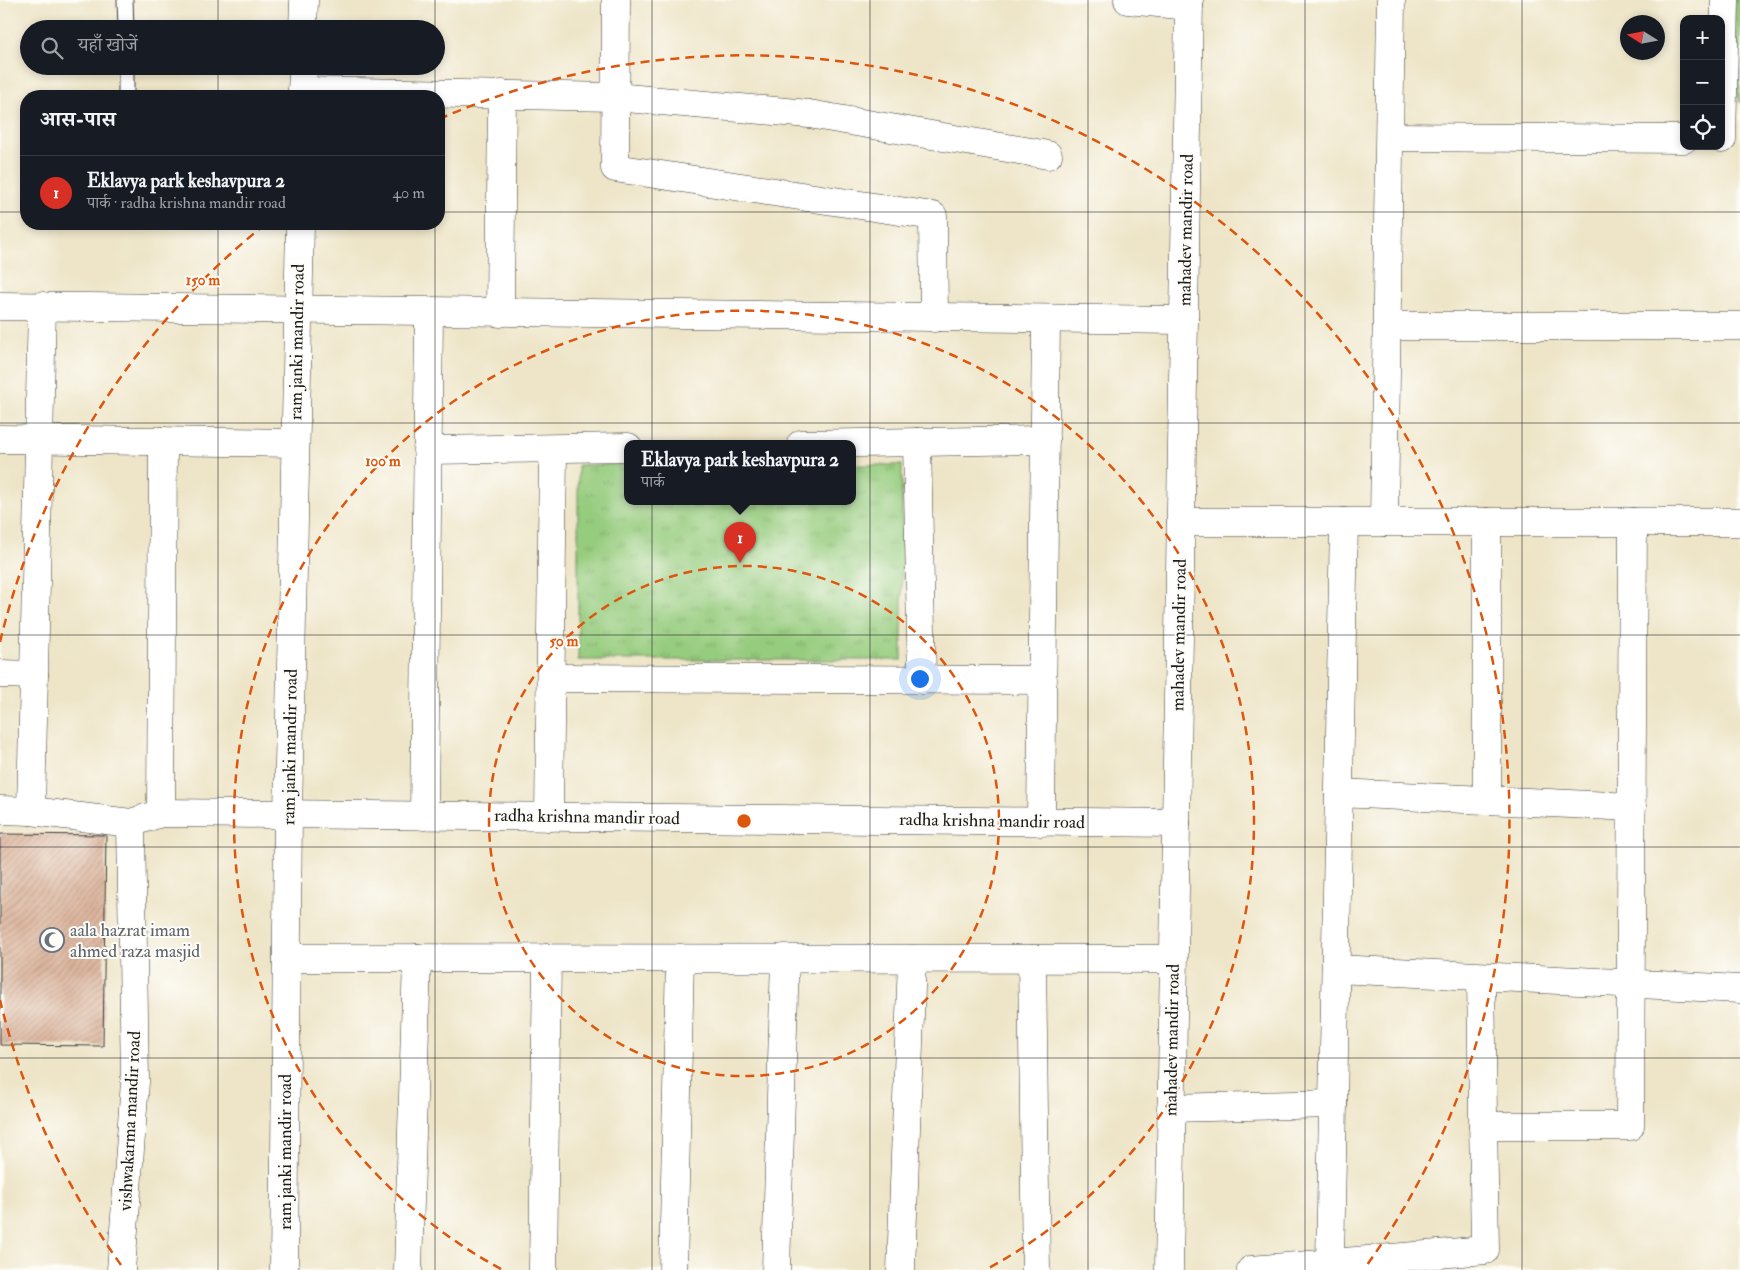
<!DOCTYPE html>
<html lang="hi">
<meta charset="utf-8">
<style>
body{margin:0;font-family:"IM FELL Double Pica","Noto Serif Devanagari",serif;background:#242831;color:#f1f3f6}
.controls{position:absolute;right:15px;top:15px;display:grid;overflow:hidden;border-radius:10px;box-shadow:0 2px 8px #0003}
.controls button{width:45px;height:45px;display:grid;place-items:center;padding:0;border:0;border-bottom:1px solid #363941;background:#171b24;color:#f1f3f6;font:25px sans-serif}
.compass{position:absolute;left:1620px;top:15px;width:45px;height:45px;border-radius:50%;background:#171b24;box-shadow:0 2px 8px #0003;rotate:281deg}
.you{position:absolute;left:919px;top:678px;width:18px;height:18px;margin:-12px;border:4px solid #fff;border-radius:50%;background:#1a73e8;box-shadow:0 0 0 8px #1a73e833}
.badge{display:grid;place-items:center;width:32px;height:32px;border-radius:50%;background:#d93025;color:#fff;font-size:16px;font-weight:700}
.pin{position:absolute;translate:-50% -41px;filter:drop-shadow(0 1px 2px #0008)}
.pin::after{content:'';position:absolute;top:26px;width:18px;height:15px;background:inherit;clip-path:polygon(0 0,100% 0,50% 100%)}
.popup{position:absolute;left:624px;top:440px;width:232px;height:65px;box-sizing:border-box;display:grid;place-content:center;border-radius:10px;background:#171b24;filter:drop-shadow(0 1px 4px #0005);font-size:16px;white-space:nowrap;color:#9ea1a6}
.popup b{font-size:19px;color:#f1f3f6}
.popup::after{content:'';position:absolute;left:50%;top:100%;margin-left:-10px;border:10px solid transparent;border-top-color:#171b24}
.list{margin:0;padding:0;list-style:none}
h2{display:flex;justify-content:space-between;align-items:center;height:65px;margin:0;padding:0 20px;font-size:21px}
h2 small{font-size:16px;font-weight:400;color:#9ea1a6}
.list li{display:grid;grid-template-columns:32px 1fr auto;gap:15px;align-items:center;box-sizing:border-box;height:75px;padding:0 20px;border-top:1px solid #363941}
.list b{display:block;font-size:19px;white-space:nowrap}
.list p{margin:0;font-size:16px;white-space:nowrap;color:#9ea1a6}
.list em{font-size:16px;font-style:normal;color:#9ea1a6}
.icon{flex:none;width:28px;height:28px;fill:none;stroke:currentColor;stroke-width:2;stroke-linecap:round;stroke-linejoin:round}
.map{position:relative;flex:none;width:1740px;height:1270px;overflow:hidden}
.search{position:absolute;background:#171b24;box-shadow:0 2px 8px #0003;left:20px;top:20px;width:425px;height:55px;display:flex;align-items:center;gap:12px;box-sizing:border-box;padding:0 18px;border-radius:28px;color:#9ea1a6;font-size:19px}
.panel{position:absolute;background:#171b24;box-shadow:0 2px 8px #0003;left:20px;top:90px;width:425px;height:140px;border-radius:20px}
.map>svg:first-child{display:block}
.park{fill:url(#park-tufts);stroke:#59744d}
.building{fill:url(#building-hatch)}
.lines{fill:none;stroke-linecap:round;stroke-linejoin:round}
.service-casing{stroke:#3c3a36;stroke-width:17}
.minor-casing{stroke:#3c3a36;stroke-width:29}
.service{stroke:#fff;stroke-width:15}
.minor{stroke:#fff;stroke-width:28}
.grid{fill:none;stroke:#1c1c1c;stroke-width:1;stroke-opacity:0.55}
.ring{fill:none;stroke:#de560d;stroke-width:2.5;stroke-dasharray:9 6}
.labels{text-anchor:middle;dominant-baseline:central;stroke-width:4;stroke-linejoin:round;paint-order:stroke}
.street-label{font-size:18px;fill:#1c1c1c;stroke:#fdfcf7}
.worship-label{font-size:18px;fill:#5b616d;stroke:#fdfcf7;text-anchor:start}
.centre{fill:#de560d;stroke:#fdfcf7;stroke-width:2.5}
.ring-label{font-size:15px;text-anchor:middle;font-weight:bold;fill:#de560d;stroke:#fdfcf7;stroke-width:4;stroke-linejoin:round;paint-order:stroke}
</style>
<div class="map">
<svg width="1740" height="1270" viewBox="0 0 1740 1270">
<defs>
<pattern id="park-tufts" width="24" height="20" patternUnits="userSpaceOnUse" patternTransform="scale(1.25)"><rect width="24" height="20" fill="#96cc7e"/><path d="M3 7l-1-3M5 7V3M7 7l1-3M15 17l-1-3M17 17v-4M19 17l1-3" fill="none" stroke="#81af6c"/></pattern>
<pattern id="building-hatch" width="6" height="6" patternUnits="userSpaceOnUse" patternTransform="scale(1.25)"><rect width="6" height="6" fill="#d8ab91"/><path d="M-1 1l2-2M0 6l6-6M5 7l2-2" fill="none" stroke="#ae8a76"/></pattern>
</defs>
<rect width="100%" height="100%" fill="#fdfcf7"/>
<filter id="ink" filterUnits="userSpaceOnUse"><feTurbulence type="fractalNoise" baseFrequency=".02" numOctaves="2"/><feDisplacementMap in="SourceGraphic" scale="10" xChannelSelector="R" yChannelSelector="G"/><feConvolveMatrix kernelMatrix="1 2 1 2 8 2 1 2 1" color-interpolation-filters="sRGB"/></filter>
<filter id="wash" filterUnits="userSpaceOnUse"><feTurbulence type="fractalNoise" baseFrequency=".0096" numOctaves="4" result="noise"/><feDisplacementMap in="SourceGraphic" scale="20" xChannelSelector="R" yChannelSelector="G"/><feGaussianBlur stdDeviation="1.12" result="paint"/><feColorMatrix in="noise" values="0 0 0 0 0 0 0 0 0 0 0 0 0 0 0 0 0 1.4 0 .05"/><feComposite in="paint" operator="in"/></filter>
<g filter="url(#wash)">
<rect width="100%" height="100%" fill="#eee5c8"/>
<g class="park">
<polygon points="1735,0 1740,0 1740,103 1734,82"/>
<polygon points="578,465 627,465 628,502 852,502 853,465 902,465 902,660 578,660"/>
</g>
<g id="blocks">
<polygon class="building" points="0,834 106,835 103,1046 0,1045"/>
</g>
</g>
<g filter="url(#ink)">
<use href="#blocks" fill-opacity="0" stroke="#3c3a36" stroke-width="1"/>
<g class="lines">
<defs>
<g id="service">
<polyline points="125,0 126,29"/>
<polyline points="126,66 126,96"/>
</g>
<g id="minor">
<polyline points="616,0 615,168 933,216 934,318"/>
<polyline points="1128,0 1189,6"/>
<polyline points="303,29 304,0"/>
<polyline points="302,91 615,97 809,114 1048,155"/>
<polyline points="302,96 303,66"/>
<polyline points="1390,137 1684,139"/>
<polyline points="1722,139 1725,0"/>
<polyline points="0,306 1184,320"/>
<polyline points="500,313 502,94"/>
<polyline points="1387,326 1740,326"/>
<polyline points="0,439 295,443"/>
<polyline points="917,442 922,680"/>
<polyline points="801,444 1045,440"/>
<polyline points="427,450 628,447"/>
<polyline points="1181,522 1740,522"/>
<polyline points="1384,522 1391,0"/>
<polyline points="0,674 34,675"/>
<polyline points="551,678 1043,680"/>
<polyline points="1339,793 1632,807"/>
<polyline points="1487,800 1487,522"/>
<polyline points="0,810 31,811 131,823 161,813 1176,823"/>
<polyline points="31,811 42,306"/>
<polyline points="161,813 163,441"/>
<polyline points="424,816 429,312"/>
<polyline points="549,817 553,449"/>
<polyline points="1041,822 1046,319"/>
<polyline points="287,958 1173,959"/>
<polyline points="1032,959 1036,1270"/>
<polyline points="1336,969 1740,989"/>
<polyline points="1171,1108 1333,1104"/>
<polyline points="1483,1126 1630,1126 1633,522"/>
<polyline points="1330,1263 1344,522"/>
<polyline points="121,1270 135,1082 131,823"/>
<polyline points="284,1270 288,814 300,224"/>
<polyline points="408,1270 417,958"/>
<polyline points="543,1270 547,958"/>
<polyline points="673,1270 680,958"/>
<polyline points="776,1270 785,958"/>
<polyline points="901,1270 912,959"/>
<polyline points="1169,1270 1189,0"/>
<polyline points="1251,1270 1485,1250 1481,977"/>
</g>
</defs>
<use href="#service" class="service-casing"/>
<use href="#minor" class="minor-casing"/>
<use href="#service" class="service"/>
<use href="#minor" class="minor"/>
</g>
</g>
<path class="grid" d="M218,0V29M435,0V29M652,0V1270M870,0V1270M1088,0V1270M1305,0V1270M1522,0V1270M218,66V96M435,66V96M0,212H26M439,212H1740M218,224V1270M435,224V1270M0,423H1740M0,635H1740M0,847H1740M0,1058H1740"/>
<g class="ring">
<circle cx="744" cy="821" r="255"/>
<path d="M501 1269A510 510 0 1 1 987 1269"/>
<path d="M121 1265A765 765 0 0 1 0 1000M0 642A765 765 0 0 1 263 226M439 119A765 765 0 0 1 1367 1265"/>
</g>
<defs>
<symbol id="mosque-ring" viewBox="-11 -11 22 22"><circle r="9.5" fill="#fdfcf7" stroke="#6b7280" stroke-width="1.5"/><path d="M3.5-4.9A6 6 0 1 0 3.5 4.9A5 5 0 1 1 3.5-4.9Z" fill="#6b7280"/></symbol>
</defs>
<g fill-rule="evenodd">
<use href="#mosque-ring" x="38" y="926" width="28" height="28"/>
</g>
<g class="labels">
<g class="street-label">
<text transform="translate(1186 230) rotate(-89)">mahadev mandir road</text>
<text transform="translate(297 342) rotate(-89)">ram janki mandir road</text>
<text transform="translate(1179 635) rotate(-89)">mahadev mandir road</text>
<text transform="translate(290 747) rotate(-89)">ram janki mandir road</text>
<text transform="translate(587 817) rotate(1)">radha krishna mandir road</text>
<text transform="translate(992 821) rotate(1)">radha krishna mandir road</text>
<text transform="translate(1172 1040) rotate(-89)">mahadev mandir road</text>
<text transform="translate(130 1121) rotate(-87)">vishwakarma mandir road</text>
<text transform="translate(285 1152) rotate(-90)">ram janki mandir road</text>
</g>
<g class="worship-label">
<text x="70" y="930">aala hazrat imam<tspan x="70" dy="21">ahmed raza masjid</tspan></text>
</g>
</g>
<circle cx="744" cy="821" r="8" class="centre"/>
<g class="ring-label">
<text x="203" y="285">150 m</text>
<text x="383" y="466">100 m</text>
<text x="564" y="646">50 m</text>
</g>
</svg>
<div class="controls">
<button>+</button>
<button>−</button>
<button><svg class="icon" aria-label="locate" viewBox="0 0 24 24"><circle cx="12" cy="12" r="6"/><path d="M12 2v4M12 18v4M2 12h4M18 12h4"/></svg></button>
</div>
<svg class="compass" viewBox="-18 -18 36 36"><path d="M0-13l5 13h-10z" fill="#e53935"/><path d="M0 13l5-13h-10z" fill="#9ea1a6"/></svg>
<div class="you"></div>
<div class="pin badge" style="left:740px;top:563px">1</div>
<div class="popup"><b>Eklavya park keshavpura 2</b>पार्क</div>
<div class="search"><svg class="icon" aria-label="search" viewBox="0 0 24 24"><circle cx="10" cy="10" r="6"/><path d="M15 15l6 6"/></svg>यहाँ खोजें</div>
<section class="panel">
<h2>आस-पास<small></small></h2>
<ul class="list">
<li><span class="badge">1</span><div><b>Eklavya park keshavpura 2</b><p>पार्क · radha krishna mandir road</p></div><em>40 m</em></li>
</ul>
</section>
</div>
